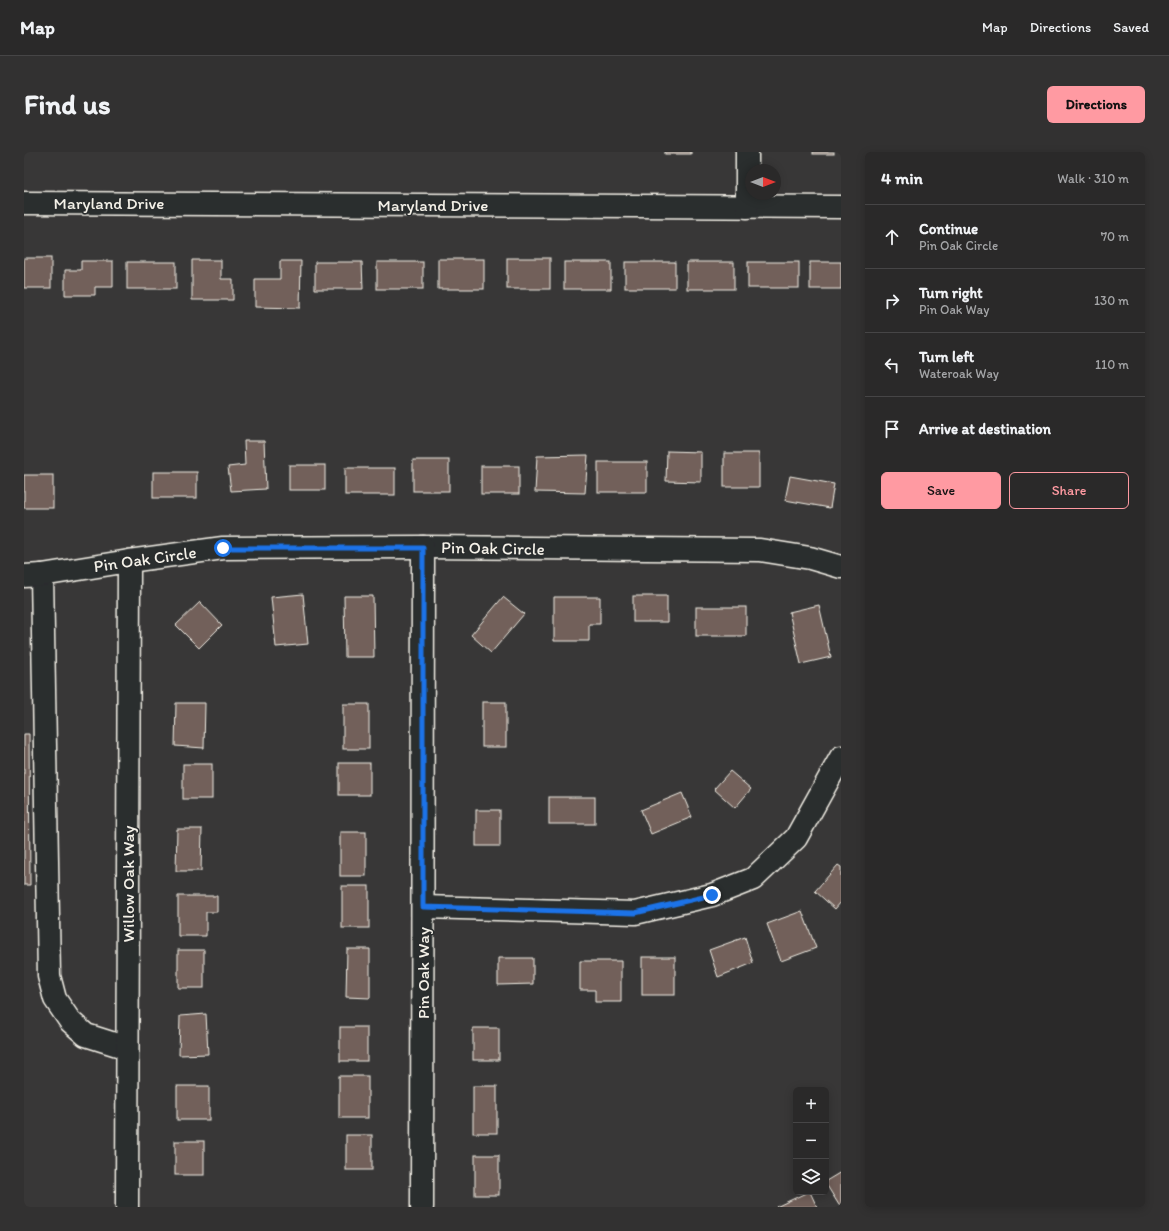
<!DOCTYPE html>
<meta charset="utf-8">
<style>
body{margin:0;font-family:Itim,sans-serif;background:#323131;color:#f1f3f6}
.controls{position:absolute;right:12px;bottom:12px;display:grid;overflow:hidden;border-radius:6px;box-shadow:0 2px 10px #0003}
.controls button{width:36px;height:36px;display:grid;place-items:center;padding:0;border:0;border-bottom:1px solid #464546;background:#2a2929;color:#f1f3f6;font:20px sans-serif}
.compass{position:absolute;left:721px;top:12px;width:36px;height:36px;border-radius:50%;background:#2a2929;box-shadow:0 2px 10px #0003;rotate:90deg}
.stop{position:absolute;width:12px;height:12px;margin:-9px;border:3px solid #1a73e8;border-radius:50%;background:#fff}
.stop.end{background:#1a73e8;border-color:#fff;box-shadow:0 1px 4px #0008}
.list{margin:0;padding:0;list-style:none}
h2{display:flex;justify-content:space-between;align-items:center;height:52px;margin:0;padding:0 16px;font-size:17px}
h2 small{font-size:13px;font-weight:400;color:#a5a6a8}
.list li{display:grid;grid-template-columns:26px 1fr auto;gap:12px;align-items:center;box-sizing:border-box;height:64px;padding:0 16px;border-top:1px solid #464546}
.list b{display:block;font-size:15px;white-space:nowrap}
.list p{margin:0;font-size:13px;white-space:nowrap;color:#a5a6a8}
.list em{font-size:13px;font-style:normal;color:#a5a6a8}
.actions{display:flex;gap:8px;padding:12px 16px}
.actions a{flex:1;padding:9px 0;border:1px solid #ff9aa2;border-radius:6px;text-align:center;font-size:14px;color:#ff9aa2}
.actions .main{background:#ff9aa2;color:#111}
.icon{flex:none;width:22px;height:22px;fill:none;stroke:currentColor;stroke-width:2;stroke-linecap:round;stroke-linejoin:round}
.map{position:relative;flex:none;width:817px;height:1055px;overflow:hidden;border-radius:6px}
header{display:flex;align-items:center;gap:24px;box-sizing:border-box;height:56px;padding:0 20px;background:#2a2929;border-bottom:1px solid #464546}
header strong{font-size:19px}
nav{display:flex;gap:22px;margin-inline-start:auto;font-size:14px}
.intro{display:flex;align-items:center;justify-content:space-between;box-sizing:border-box;height:96px;padding:0 24px}
h1{margin:0;font-size:28px}
.button{padding:10px 18px;border-radius:6px;background:#ff9aa2;color:#111;font-size:14px;font-weight:700}
main{display:flex;gap:24px;padding:0 24px}
aside{flex:1;background:#2a2929;border-radius:6px;box-shadow:0 2px 10px #0003}
.map>svg:first-child{display:block}
.building{fill:#72615a;stroke:#f4f1e8}
.lines{fill:none;stroke-linecap:round;stroke-linejoin:round}
.minor-casing{stroke:#f4f1e8;stroke-width:25}
.minor{stroke:#2a2d2e;stroke-width:22}
.route{stroke:#1a73e8;stroke-width:5}
.labels{text-anchor:middle;dominant-baseline:central;stroke-width:3;stroke-linejoin:round;paint-order:stroke}
.street-label{font-size:17px;fill:#f4f1e8;stroke:#2a2d2e}
</style>
<header>
<strong>Map</strong>
<nav><a>Map</a><a>Directions</a><a>Saved</a></nav>
</header>
<div class="intro"><h1>Find us</h1><a class="button">Directions</a></div>
<main>
<div class="map">
<svg width="817" height="1055" viewBox="0 0 817 1055">
<rect width="100%" height="100%" fill="#383737"/>
<filter id="ink" filterUnits="userSpaceOnUse"><feTurbulence type="fractalNoise" baseFrequency=".025" numOctaves="2"/><feDisplacementMap in="SourceGraphic" scale="8" xChannelSelector="R" yChannelSelector="G"/><feConvolveMatrix kernelMatrix="1 2 1 2 8 2 1 2 1" color-interpolation-filters="sRGB"/></filter>
<g filter="url(#ink)">
<g class="building">
<rect x="641" y="0" width="26" height="2"/>
<rect x="789" y="0" width="21" height="2"/>
<rect x="0" y="106" width="27" height="30"/>
<rect x="483" y="106" width="43" height="31"/>
<rect x="414" y="107" width="46" height="30"/>
<polygon points="168,108 197,108 197,127 209,127 209,148 168,148"/>
<polygon points="57,109 89,109 89,135 71,135 71,143 41,143 41,118 57,118"/>
<polygon points="256,109 277,109 276,156 231,155 231,127 256,127"/>
<rect x="103" y="110" width="49" height="27"/>
<polygon points="291,110 338,110 339,137 291,137"/>
<rect x="353" y="110" width="46" height="27"/>
<rect x="540" y="110" width="47" height="27"/>
<rect x="601" y="110" width="50" height="26"/>
<rect x="663" y="110" width="47" height="27"/>
<rect x="724" y="110" width="51" height="26"/>
<rect x="786" y="110" width="31" height="27"/>
<polygon points="220,289 240,289 242,337 207,339 204,315 221,313"/>
<polygon points="643,299 677,300 677,330 642,329"/>
<rect x="700" y="301" width="35" height="34"/>
<polygon points="564,303 561,341 511,340 513,304"/>
<rect x="389" y="308" width="36" height="31"/>
<rect x="574" y="310" width="49" height="30"/>
<rect x="265" y="313" width="36" height="25"/>
<rect x="457" y="314" width="38" height="28"/>
<rect x="321" y="316" width="50" height="27"/>
<rect x="129" y="320" width="44" height="26"/>
<rect x="0" y="323" width="29" height="33"/>
<polygon points="766,324 810,332 806,356 761,348"/>
<polygon points="279,442 284,492 252,495 247,445"/>
<polygon points="320,444 349,444 350,505 321,505"/>
<rect x="609" y="444" width="34" height="26"/>
<polygon points="479,445 500,462 467,501 447,483"/>
<polygon points="530,445 576,445 576,472 565,472 565,489 530,489"/>
<polygon points="176,450 198,473 175,496 152,473"/>
<polygon points="795,453 807,505 777,512 765,460"/>
<rect x="672" y="455" width="50" height="29"/>
<rect x="458" y="550" width="24" height="45"/>
<polygon points="152,551 181,551 180,596 151,594"/>
<rect x="319" y="552" width="26" height="45"/>
<polygon points="0,582 5,582 6,733 0,733"/>
<rect x="315" y="611" width="31" height="32"/>
<rect x="159" y="612" width="29" height="35"/>
<polygon points="706,619 727,637 711,656 690,637"/>
<polygon points="658,641 668,665 627,682 617,658"/>
<rect x="525" y="645" width="46" height="27"/>
<rect x="452" y="658" width="24" height="36"/>
<polygon points="153,677 178,677 177,719 152,719"/>
<rect x="316" y="680" width="26" height="44"/>
<polygon points="814,713 817,715 817,750 811,757 791,739"/>
<rect x="318" y="734" width="27" height="42"/>
<polygon points="154,744 193,744 193,760 182,760 182,784 154,784"/>
<polygon points="778,759 792,796 757,809 743,772"/>
<polygon points="721,785 729,811 694,825 685,798"/>
<polygon points="323,797 346,797 346,846 322,845"/>
<rect x="154" y="798" width="26" height="38"/>
<rect x="618" y="805" width="33" height="38"/>
<polygon points="474,806 509,806 509,832 474,833"/>
<polygon points="556,809 597,809 597,850 571,850 571,838 556,838"/>
<polygon points="182,862 184,902 155,903 156,864"/>
<rect x="316" y="875" width="27" height="34"/>
<rect x="449" y="876" width="26" height="32"/>
<rect x="315" y="924" width="29" height="42"/>
<rect x="153" y="934" width="32" height="34"/>
<rect x="449" y="934" width="24" height="47"/>
<rect x="322" y="983" width="26" height="35"/>
<rect x="151" y="989" width="29" height="34"/>
<rect x="451" y="1003" width="24" height="40"/>
<polygon points="817,1020 817,1051 815,1053 802,1032 802,1029"/>
<polygon points="784,1040 786,1040 793,1055 752,1055"/>
</g>
<g class="lines">
<defs>
<g id="minor">
<polyline points="0,51 817,55"/>
<polyline points="723,55 723,0"/>
<polyline points="18,423 25,824 31,847 46,869 62,883 103,896"/>
<polyline points="0,424 18,423 105,409 199,396 399,395 736,398 786,406 817,415"/>
<polyline points="399,755 611,761 688,743 729,727 772,686 817,605"/>
<polyline points="103,1055 105,409"/>
<polyline points="398,1055 399,395"/>
</g>
</defs>
<use href="#minor" class="minor-casing"/>
<use href="#minor" class="minor"/>
</g>
</g>
<g class="lines" filter="url(#ink)">
<polyline class="route" points="199,396 399,396 399,755 611,761 688,743"/>
</g>
<g class="labels">
<g class="street-label">
<text x="85" y="51">Maryland Drive</text>
<text x="409" y="53">Maryland Drive</text>
<text transform="translate(469 396) rotate(1)">Pin Oak Circle</text>
<text transform="translate(121 407) rotate(-8)">Pin Oak Circle</text>
<text transform="translate(104 732) rotate(-90)">Willow Oak Way</text>
<text transform="translate(399 821) rotate(-90)">Pin Oak Way</text>
</g>
</g>
</svg>
<div class="controls">
<button>+</button>
<button>−</button>
<button><svg class="icon" aria-label="layers" viewBox="0 0 24 24"><path d="M12 4l9 5-9 5-9-5zM3 14l9 5 9-5"/></svg></button>
</div>
<svg class="compass" viewBox="-18 -18 36 36"><path d="M0-13l5 13h-10z" fill="#e53935"/><path d="M0 13l5-13h-10z" fill="#a5a6a8"/></svg>
<div class="stop" style="left:199px;top:396px"></div>
<div class="stop end" style="left:688px;top:743px"></div>
</div>
<aside>
<h2>4 min<small>Walk · 310 m</small></h2>
<ul class="list">
<li><svg class="icon" aria-label="ahead" viewBox="0 0 24 24"><path d="M12 20V5M6 11l6-6 6 6"/></svg><div><b>Continue</b><p>Pin Oak Circle</p></div><em>70 m</em></li>
<li><svg class="icon" aria-label="right" viewBox="0 0 24 24"><path d="M7 20v-9h11M14 6l5 5-5 5"/></svg><div><b>Turn right</b><p>Pin Oak Way</p></div><em>130 m</em></li>
<li><svg class="icon" aria-label="left" viewBox="0 0 24 24"><path d="M17 20v-9H6M10 6l-5 5 5 5"/></svg><div><b>Turn left</b><p>Wateroak Way</p></div><em>110 m</em></li>
<li><svg class="icon" aria-label="arrive" viewBox="0 0 24 24"><path d="M6 21V4h12l-3 4 3 4H6"/></svg><div><b>Arrive at destination</b></div></li>
</ul>
<div class="actions"><a class="main">Save</a><a>Share</a></div>
</aside>
</main>
